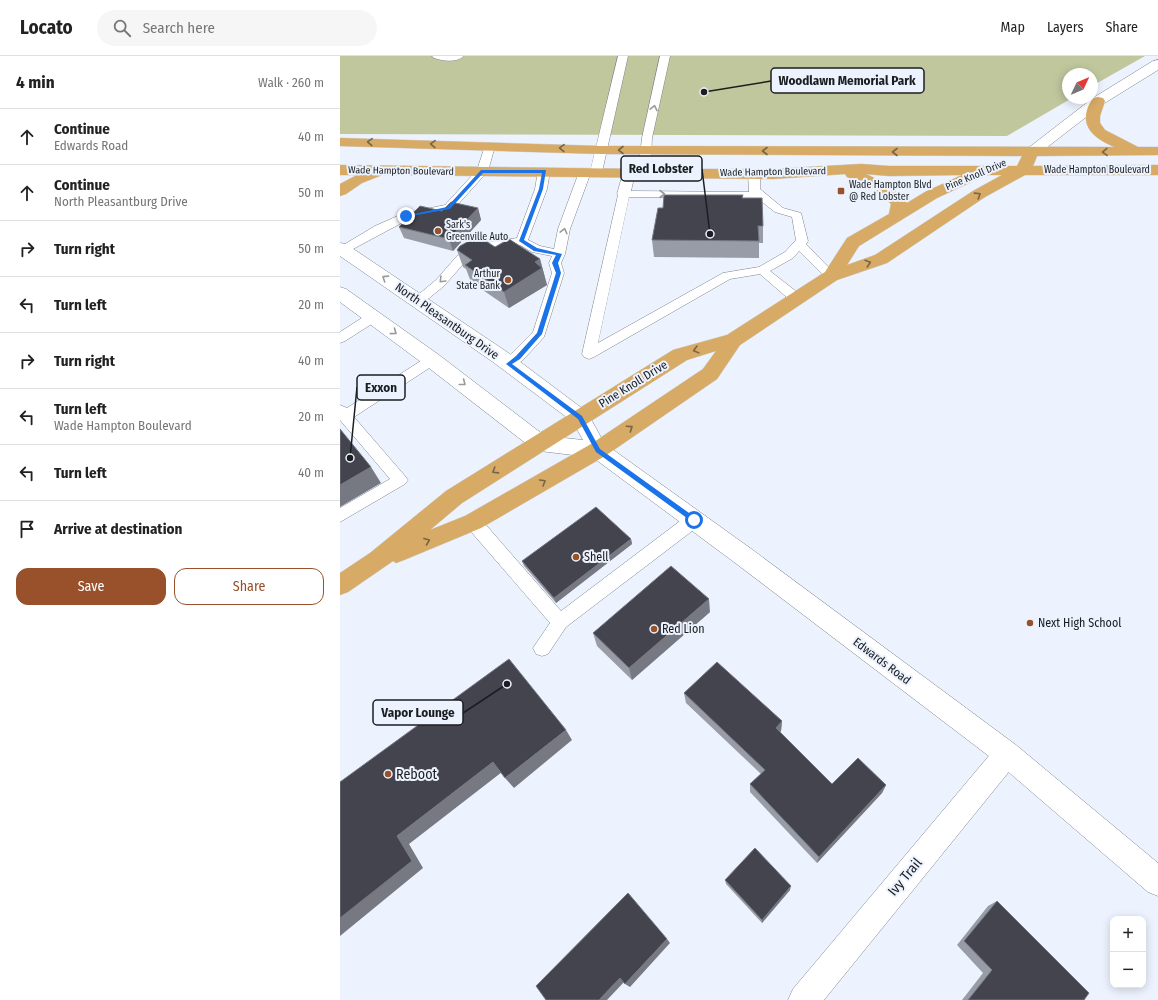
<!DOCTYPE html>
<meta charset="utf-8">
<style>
body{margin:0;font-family:"Fira Sans Condensed",sans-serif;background:#f6f6f6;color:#222}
.controls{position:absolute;right:12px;bottom:12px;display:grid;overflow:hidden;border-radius:8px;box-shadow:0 2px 10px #0003}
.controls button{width:36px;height:36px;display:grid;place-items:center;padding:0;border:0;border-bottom:1px solid #e0e0e0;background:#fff;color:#222;font:20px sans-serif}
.compass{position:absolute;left:722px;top:12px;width:36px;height:36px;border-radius:50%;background:#fff;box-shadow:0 2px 10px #0003;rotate:46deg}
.stop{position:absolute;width:12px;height:12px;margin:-9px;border:3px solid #1a73e8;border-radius:50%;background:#fff}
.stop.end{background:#1a73e8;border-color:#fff;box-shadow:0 1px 4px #0008}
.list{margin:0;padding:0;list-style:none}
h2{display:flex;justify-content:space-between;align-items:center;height:52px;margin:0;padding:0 16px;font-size:17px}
h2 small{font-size:13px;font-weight:400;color:#767676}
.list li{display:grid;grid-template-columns:26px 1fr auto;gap:12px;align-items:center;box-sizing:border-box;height:56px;padding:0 16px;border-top:1px solid #e0e0e0}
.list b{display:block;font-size:15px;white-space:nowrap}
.list p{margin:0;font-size:13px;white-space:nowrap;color:#767676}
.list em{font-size:13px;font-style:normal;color:#767676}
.actions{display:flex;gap:8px;padding:12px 16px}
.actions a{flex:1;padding:9px 0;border:1px solid #98512a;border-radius:12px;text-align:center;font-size:14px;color:#98512a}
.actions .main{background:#98512a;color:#fff}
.icon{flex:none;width:22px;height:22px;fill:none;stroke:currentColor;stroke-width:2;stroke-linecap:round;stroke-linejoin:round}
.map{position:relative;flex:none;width:818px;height:944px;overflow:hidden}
header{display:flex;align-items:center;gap:24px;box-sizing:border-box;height:56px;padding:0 20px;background:#fff;border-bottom:1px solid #e0e0e0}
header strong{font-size:19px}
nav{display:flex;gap:22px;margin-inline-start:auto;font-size:14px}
.search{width:280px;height:36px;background:#f6f6f6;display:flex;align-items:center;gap:10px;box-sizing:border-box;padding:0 14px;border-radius:22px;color:#767676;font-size:15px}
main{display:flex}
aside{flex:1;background:#fff}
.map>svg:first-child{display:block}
.green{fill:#c1c79d}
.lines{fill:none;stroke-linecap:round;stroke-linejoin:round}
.service-casing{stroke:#7e848d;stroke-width:1}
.minor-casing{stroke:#7e848d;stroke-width:1}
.tertiary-casing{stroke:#7e848d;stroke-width:1}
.secondary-casing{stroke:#7e848d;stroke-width:1}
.primary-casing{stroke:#d1d2d3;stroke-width:1}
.service{fill:#fff;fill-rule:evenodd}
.minor{fill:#fff;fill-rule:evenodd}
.tertiary{fill:#fff;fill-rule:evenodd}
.secondary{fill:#fff;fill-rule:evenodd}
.primary{fill:#d7ab66;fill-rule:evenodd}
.wall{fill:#989ca6}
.shaded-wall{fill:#767882}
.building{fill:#43444d;stroke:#767882}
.oneway{stroke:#989a9b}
.oneway2{stroke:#796444}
.route{fill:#1a73e8}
.poi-dot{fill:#98512a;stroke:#edf3fe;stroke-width:1.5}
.labels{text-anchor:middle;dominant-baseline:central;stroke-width:4;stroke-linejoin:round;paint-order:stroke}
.far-street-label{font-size:10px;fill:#1b1e21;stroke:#edf3fe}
.far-poi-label{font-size:10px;fill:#1b1e21;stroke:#edf3fe;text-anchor:start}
.street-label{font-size:12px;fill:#1b1e21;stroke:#edf3fe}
.poi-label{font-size:12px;fill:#1b1e21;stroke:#edf3fe;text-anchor:start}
.near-poi-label{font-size:14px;fill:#1b1e21;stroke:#edf3fe;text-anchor:start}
.near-street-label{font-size:14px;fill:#1b1e21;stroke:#edf3fe}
.leader{fill:none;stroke:#1b1e21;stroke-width:1.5}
.callout-dot{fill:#1b1e21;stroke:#edf3fe;stroke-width:1.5}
.callout{fill:#edf3fe;stroke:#1b1e21;stroke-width:1.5}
.callout-label{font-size:13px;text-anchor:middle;font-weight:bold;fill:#1b1e21}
</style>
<header>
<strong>Locato</strong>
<div class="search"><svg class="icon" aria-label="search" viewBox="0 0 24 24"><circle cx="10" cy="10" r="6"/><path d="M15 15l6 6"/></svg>Search here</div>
<nav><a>Map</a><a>Layers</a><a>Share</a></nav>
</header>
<main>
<aside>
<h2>4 min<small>Walk · 260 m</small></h2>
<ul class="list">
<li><svg class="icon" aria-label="ahead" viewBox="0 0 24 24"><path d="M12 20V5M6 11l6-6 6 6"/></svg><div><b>Continue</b><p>Edwards Road</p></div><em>40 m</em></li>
<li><svg class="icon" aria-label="ahead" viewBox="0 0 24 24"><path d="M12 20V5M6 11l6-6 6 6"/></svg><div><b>Continue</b><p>North Pleasantburg Drive</p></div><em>50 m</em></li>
<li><svg class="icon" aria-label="right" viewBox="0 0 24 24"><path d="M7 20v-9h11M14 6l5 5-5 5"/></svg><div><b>Turn right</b></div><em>50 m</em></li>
<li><svg class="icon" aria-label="left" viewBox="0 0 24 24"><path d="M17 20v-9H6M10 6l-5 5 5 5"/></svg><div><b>Turn left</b></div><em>20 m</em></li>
<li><svg class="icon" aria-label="right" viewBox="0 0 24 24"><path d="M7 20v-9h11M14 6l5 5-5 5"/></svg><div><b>Turn right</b></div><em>40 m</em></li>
<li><svg class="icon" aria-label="left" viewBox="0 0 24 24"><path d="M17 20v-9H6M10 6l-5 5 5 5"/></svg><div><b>Turn left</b><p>Wade Hampton Boulevard</p></div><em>20 m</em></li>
<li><svg class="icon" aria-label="left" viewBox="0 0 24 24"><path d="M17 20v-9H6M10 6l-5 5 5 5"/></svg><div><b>Turn left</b></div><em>40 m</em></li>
<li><svg class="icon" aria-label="arrive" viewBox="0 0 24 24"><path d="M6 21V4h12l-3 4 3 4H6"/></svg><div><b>Arrive at destination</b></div></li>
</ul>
<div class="actions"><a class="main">Save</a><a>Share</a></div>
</aside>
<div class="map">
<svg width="818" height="944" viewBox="0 0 818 944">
<rect width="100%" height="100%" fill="#edf3fe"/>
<polygon class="green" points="0,0 805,0 752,30 752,18 728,18 728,42 732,42 667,80 0,78"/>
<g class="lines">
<defs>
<g id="service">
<path d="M92,0H124C116,7 103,5 94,2Z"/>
<polygon points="278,0 288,0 262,116 256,119 251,116 230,173 225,198 221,207 224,217 204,281 183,304 173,311 168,313 163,311 161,308 193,276 212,217 209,207 212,200 192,196 180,189 146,194 125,206 104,230 83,247 78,248 73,247 72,244 96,224 117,200 139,188 177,182 195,133 198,115 204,112 210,115 207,133 188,184 200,190 214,193 218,173 239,116 245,113 250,116"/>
<polygon points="320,0 330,0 312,82 310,118 304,121 298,118 302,82"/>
<polygon points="150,87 155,90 148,115 113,154 69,163 0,200 0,191 35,170 62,158 105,149 137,114 145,90"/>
<path d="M289,114L295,117L291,135L409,136L408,117L414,114L418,115L420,117V133L443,152L461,157L468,185L466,188L497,220L495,223H487L459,195L453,202L430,215L462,240L463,243L462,246L457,247L452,246L420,218L390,223L254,301L249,303L244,301L242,298L278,139L277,138L283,117ZM289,141L417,142L435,156L452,161L456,184L445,196L419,211L383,217L258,287Z"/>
<polygon points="33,257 38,258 40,261 38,264 5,285 0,287 0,276 28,258"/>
<polygon points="92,299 97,301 99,304 97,307 14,361 65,420 68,424 65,428 0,466 0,452 50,423 0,364 0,349 7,352 87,301"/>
<polygon points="354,457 360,459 362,464 360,469 226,571 208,598 202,600 196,598 193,592 210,567 127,471 125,466 127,461 133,459 139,461 221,555 348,459"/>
</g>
<polygon id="minor" points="667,685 676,689 680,698 676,707 484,944 448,944 453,933 658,689"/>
<g id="tertiary">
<polygon points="818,4 818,14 763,48 697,99 692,100 687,99 685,96 687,93 753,42 813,5"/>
<polygon points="258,386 265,388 410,492 676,689 818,807 818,840 808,836 658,707 394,506 251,400 248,394 251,388"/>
</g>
<polygon id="secondary" points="0,187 6,188 167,296 247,356 268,394 265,400 258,402 200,395 193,393 85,309 0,246 0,231 6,233 99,299 205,380 243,384 233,366 153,306 0,200"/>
<path id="primary" d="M758,41L763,42L765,45L760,60V67L765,74L798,91H818V99L697,100L693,110L818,109V119H685L645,141L547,207L497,224L400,289L377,323L265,400L141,472L64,504L56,507L53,505L8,536L0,539V517L30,497L106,435L259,340L333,294L387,279L485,216L507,182L549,158L551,148L533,132L507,121L505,118L433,123L42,119L22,127L6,138L0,140V128L17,119H0V109L304,113H433L521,108L549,110H677L682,100L261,98L0,90V82L261,90L775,91C752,82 736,67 753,42ZM526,118L549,120L622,119L585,136L567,147L549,129ZM644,119H662L633,135L535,199L507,209L519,190L597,142L642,121ZM376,295L363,313L251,388L125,460L90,474L122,447L347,304Z"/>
</defs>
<use href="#service" class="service-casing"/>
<use href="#minor" class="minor-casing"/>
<use href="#tertiary" class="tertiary-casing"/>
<use href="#secondary" class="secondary-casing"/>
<use href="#primary" class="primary-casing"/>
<use href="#service" class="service"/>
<use href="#minor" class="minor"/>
<use href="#tertiary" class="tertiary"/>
<use href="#secondary" class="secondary"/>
<use href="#primary" class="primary"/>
</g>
<g class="wall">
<polygon points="403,142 423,170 423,187 419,187 419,202 314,201 312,184 323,152"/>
<polygon points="138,152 141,164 113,195 64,182 59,171 102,155"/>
<polygon points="155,191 200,203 207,229 169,252 131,226 126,213 123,211 117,194"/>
<polygon points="291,483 292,488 216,547 184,510 182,505"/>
<polygon points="370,556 292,624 257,590 253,577"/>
<polygon points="344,637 442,665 441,675 440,676 492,728 546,729 542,737 477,807 410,736 410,728 421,718 346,647"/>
<polygon points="385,824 450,834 422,867 386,828"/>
<polygon points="657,845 744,944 622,944 643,917 617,889 648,850"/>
</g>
<g class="shaded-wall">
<polygon points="138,152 141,164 113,195 109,183"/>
<polygon points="200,203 207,229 169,252 164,236 195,206"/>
<polygon points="31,411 41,427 0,451 0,429"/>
<polygon points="291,483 292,488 216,547 214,542"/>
<polygon points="369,543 370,556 292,624 289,612"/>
<polygon points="442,665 441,675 435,681 436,672"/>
<polygon points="226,674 232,684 174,732 165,722"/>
<polygon points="153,706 162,716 69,788 83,812 0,880 0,862 57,780"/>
<polygon points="546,729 542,737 477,807 479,801"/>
<polygon points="451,830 450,834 422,867 422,864"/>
<polygon points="327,883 330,887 290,931 285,928"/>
<polygon points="280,922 285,925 267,944 259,944"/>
</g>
<g class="building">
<polygon points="324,139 403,139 402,142 422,142 423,170 418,170 419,185 312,184 318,152 323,152"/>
<polygon points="111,146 138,152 109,183 59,171 80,150 102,155"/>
<polygon points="138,180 155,191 169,183 200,203 195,206 202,212 164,236 125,209 132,204 117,194 120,190"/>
<polygon points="0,373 31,411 0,429"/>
<polygon points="256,451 291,483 214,542 182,505"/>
<polygon points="331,510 369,543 289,612 253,577"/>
<polygon points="169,603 226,674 165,722 153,706 57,780 72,805 0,862 0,726"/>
<polygon points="377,606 442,665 436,672 492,728 518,702 546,729 479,801 410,728 425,714 344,637"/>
<polygon points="415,792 451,830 422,864 385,824"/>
<polygon points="288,837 327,883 285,928 280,922 259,944 206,944 196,930"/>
<polygon points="657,845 749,937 744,944 628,944 652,914 624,885"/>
</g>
<defs><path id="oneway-chevron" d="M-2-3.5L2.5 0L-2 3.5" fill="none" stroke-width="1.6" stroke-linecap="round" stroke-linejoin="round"/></defs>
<g class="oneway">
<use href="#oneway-chevron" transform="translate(314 52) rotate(-78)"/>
<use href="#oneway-chevron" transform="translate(322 138)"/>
<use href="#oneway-chevron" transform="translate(224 175) rotate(-76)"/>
<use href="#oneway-chevron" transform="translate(45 222) rotate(-147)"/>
<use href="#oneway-chevron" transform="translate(102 224) rotate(134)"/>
<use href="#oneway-chevron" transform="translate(54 276) rotate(36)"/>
<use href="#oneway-chevron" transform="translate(123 327) rotate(38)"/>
</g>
<g class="oneway2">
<use href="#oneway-chevron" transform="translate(30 86) rotate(-178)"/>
<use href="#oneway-chevron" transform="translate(93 88) rotate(-178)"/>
<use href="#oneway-chevron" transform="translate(222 92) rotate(-178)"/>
<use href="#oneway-chevron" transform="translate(281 94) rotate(-180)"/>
<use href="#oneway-chevron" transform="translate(425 95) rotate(-180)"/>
<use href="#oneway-chevron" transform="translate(555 96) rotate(-180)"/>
<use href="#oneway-chevron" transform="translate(765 96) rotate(179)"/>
<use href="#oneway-chevron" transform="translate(638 139) rotate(-32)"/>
<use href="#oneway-chevron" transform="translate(528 207) rotate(-18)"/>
<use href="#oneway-chevron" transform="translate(356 294) rotate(165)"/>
<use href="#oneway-chevron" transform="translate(290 372) rotate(-34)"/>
<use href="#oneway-chevron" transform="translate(155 415) rotate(148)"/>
<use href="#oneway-chevron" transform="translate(203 426) rotate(-30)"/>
<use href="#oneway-chevron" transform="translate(87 485) rotate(-22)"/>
</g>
<polygon class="route" points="141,114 206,114 203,133 184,184 197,192 222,198 218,207 221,217 202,278 180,303 172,308 242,360 260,393 356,462 356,465 351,465 256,396 238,363 166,308 176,300 197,277 216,217 212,207 216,199 194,195 179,185 199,133 202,117 143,117 110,153 66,161 64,160 107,151"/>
<g class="poi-dot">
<rect x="497" y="131" width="8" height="8" rx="2"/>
<circle cx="98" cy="175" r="4"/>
<circle cx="168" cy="224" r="4"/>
<circle cx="236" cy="501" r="4"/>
<circle cx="690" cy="567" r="4"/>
<circle cx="314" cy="573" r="4"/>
<circle cx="48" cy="718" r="4"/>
</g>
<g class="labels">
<g class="far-street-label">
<text x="757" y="114">Wade Hampton Boulevard</text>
<text transform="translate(61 115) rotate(1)">Wade Hampton Boulevard</text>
<text transform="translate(433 116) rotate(-1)">Wade Hampton Boulevard</text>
<text transform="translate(636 119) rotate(-23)">Pine Knoll Drive</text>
</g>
<g class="far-poi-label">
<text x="509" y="129">Wade Hampton Blvd<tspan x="509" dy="12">@ Red Lobster</tspan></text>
<text x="106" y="169">Sark's<tspan x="106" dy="12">Greenville Auto</tspan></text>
<text x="160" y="218" text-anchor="end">Arthur<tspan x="160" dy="12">State Bank</tspan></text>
</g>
<g class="street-label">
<text transform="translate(107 265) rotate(35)">North Pleasantburg Drive</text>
<text transform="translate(293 328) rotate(-32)">Pine Knoll Drive</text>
<text transform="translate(542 605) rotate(37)">Edwards Road</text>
</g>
<g class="poi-label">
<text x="244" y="501">Shell</text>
<text x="698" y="567">Next High School</text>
<text x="322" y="573">Red Lion</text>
</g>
<g class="near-poi-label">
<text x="56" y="718">Reboot</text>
</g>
<g class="near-street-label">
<text transform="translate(565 821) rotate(-50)">Ivy Trail</text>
</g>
</g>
<path class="leader" d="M364 36L431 25M370 178L362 113M10 402L17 331M167 628L123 657"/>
<g class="callout-dot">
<circle cx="364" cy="36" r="4"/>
<circle cx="370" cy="178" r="4"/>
<circle cx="10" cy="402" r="4"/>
<circle cx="167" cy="628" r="4"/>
</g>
<g class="callout">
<rect x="431" y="12" width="153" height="25" rx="4"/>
<rect x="281" y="100" width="81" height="25" rx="4"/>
<rect x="17" y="319" width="48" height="25" rx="4"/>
<rect x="33" y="644" width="90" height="25" rx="4"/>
</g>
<g class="callout-label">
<text x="507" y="29">Woodlawn Memorial Park</text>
<text x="321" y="117">Red Lobster</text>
<text x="41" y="336">Exxon</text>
<text x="78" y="661">Vapor Lounge</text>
</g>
</svg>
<div class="controls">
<button>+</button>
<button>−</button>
</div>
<svg class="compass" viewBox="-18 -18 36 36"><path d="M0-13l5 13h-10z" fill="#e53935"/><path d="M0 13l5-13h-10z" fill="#767676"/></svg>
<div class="stop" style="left:354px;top:464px"></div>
<div class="stop end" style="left:66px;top:160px"></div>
</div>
</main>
